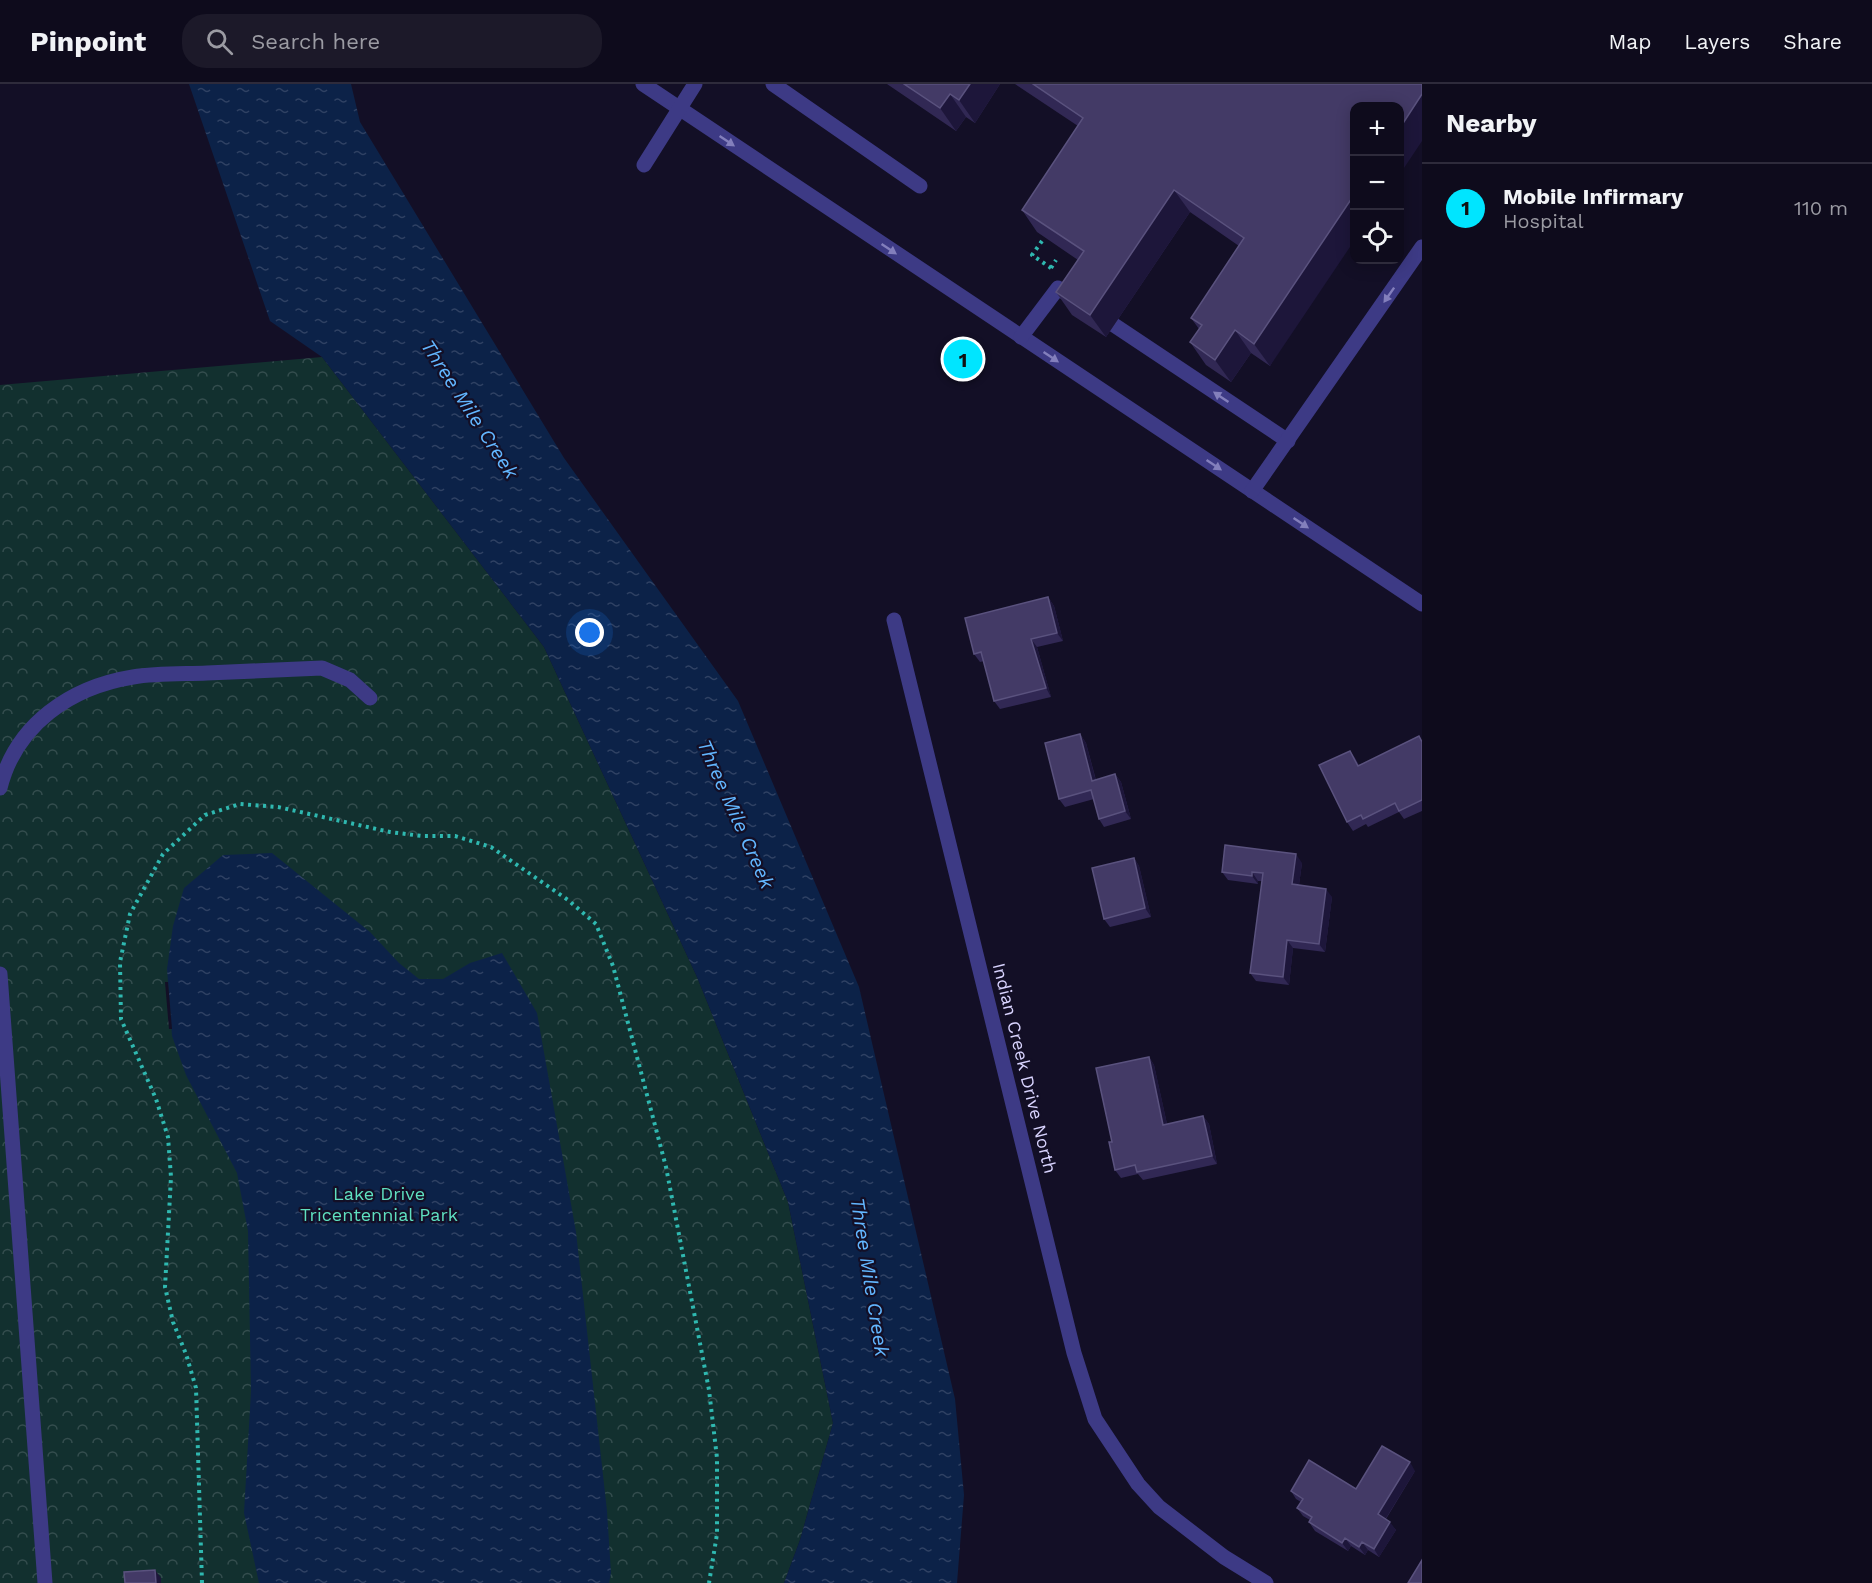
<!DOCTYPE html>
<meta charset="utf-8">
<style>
body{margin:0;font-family:"Work Sans",sans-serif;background:#1c1929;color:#f1f3f6}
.controls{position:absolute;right:18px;top:18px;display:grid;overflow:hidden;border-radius:12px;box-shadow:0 3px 15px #0003}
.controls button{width:54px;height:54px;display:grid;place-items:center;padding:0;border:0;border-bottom:2px solid #2e2b3b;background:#0e0b1c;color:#f1f3f6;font:30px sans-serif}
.you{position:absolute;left:590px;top:549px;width:21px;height:21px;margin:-15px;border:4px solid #fff;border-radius:50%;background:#1a73e8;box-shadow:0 0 0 9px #1a73e833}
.badge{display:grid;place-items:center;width:39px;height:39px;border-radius:50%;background:#00e5ff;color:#111;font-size:20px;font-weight:700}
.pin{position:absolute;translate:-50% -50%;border:3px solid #fff;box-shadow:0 2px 6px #0006}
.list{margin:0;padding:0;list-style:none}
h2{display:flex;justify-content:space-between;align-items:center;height:78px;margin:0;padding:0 24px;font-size:26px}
h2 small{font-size:20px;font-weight:400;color:#9b9ba3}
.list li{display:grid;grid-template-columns:39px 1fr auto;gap:18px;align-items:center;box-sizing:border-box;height:90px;padding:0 24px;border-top:2px solid #2e2b3b}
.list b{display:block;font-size:22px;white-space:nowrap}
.list p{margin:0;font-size:20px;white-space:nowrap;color:#9b9ba3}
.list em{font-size:20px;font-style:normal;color:#9b9ba3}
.icon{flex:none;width:33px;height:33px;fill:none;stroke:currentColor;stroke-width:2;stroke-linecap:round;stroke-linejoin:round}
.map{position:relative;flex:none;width:1422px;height:1499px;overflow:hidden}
header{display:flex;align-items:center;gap:36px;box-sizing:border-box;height:84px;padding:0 30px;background:#0e0b1c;border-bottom:2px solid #2e2b3b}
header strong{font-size:28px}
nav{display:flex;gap:33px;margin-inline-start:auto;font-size:21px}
.search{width:420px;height:54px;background:#1c1929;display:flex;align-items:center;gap:15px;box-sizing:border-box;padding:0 21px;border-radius:24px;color:#9b9ba3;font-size:22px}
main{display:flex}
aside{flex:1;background:#0e0b1c}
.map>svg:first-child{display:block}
.park{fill:url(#park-crowns)}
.water{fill:url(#water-ripples)}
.pier{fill:#130f26}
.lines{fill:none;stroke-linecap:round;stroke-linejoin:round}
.path{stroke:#2fb8b0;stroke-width:4;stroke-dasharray:3 4.5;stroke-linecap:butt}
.minor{stroke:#3d3a85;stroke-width:15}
.wall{fill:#312854}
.shaded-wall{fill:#1d163a}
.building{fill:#433a66;stroke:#5a527e;stroke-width:1.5}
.oneway{fill:#837fbc}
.labels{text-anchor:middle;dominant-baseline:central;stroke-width:4.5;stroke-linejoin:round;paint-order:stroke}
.street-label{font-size:18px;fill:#d9d4ff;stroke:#130f26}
.park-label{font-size:18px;fill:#5fe0c0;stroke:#130f26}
.water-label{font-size:20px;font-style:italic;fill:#62b6ff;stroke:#130f26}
</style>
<header>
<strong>Pinpoint</strong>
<div class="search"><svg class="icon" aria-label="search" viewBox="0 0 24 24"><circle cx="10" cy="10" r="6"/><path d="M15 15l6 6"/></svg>Search here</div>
<nav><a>Map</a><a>Layers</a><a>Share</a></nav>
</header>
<main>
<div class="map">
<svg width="1422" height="1499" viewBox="0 0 1422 1499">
<defs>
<pattern id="park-crowns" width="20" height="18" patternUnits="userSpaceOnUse" patternTransform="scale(1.5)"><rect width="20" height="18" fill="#12302f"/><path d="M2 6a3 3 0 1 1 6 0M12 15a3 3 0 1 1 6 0" fill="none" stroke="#344d4e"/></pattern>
<pattern id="water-ripples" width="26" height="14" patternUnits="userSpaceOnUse" patternTransform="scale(1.5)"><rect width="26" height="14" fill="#0c2248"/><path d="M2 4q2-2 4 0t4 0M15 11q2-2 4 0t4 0" fill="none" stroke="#2f4163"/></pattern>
</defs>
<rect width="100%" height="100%" fill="#130f26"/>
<polygon class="park" points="322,273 544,563 697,893 788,1118 833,1339 800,1456 784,1499 0,1499 0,301"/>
<g class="water">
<polygon points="189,0 351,0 360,38 564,374 738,617 859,903 955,1315 964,1411 957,1499 784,1499 800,1456 833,1339 788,1118 697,893 544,563 322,273 270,237"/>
<polygon points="272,769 370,848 399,879 419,895 443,895 470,879 502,869 537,929 576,1148 607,1427 611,1489 609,1499 259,1499 244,1429 251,1307 248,1147 237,1089 186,991 172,952 167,885 173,842 184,804 223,771"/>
</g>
<polygon class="pier" points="165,898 168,898 172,945 169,945"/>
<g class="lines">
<g class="path">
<polyline points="1042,157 1032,171 1051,184"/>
<polyline points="1051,184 1056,176"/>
<polyline points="202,1499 196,1304 186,1270 173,1238 165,1203 171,1093 168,1053 156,1015 121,935 120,878 130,830 163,770 205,731 240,720 278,723 390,748 422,752 455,752 491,763 568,816 596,840 613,882 666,1083 709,1306 717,1374 717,1450 709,1499"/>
</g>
<g class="minor">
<polyline points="643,0 1422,520"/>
<polyline points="773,0 920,102"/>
<polyline points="644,81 695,0"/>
<polyline points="1114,241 1288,357"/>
<polyline points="1021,253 1058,204 1075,215"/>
<polyline points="1252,407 1422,163"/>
<polyline points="894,536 1074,1269 1095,1335 1138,1400 1159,1423 1224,1473 1266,1499"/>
<path d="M0,704C16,640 71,603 133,593C157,589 183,590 207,589C245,587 284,586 322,584L350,596L370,614"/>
<polyline points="0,890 45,1499"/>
</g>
</g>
<g class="wall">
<polygon points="887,0 1000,0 975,39 966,33 956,47"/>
<polygon points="1015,0 1422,0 1270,282 1251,269 1231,298 1206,281 1190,258 1199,245 1191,234 1239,162 1190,128 1106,253 1072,231 1056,208 1078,176 1037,148 1022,126 1078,42"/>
<polygon points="1048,513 1054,522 1063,557 1037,563 1051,613 1000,625 994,617 984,577 980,578 974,570"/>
<polygon points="1080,650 1086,659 1096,696 1115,690 1121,698 1131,735 1104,743 1099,735 1094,715 1065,723 1059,715"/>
<polygon points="1422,656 1422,727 1404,735 1399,728 1368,743 1366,740 1353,747 1347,738 1350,667 1359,681"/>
<polygon points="1134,774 1139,782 1151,833 1110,843 1104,835"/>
<polygon points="1302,779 1299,801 1332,813 1325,868 1293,864 1289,901 1256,897 1250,889 1262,797 1258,797 1258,800 1228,796 1222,788"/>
<polygon points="1149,973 1154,981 1167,1040 1203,1032 1209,1040 1217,1080 1143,1096 1138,1090 1121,1094 1115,1086 1112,1058"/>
<polygon points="1415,1387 1386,1435 1396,1446 1379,1473 1368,1466 1365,1471 1351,1462 1348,1467 1315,1447 1309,1438 1310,1436 1303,1432 1297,1424 1301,1418 1296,1415 1291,1407 1356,1405"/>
</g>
<g class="shaded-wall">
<polygon points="970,0 1000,0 975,39 959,16"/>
<polygon points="950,10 966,33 956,47 940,24"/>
<polygon points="1422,10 1422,57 1400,90 1400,44"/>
<polygon points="1174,106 1190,128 1106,253 1090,231"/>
<polygon points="1354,111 1354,157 1270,282 1254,260"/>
<polygon points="1235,246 1251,269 1231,298 1215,276"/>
<polygon points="1048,513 1054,522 1063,557 1057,549"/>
<polygon points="1031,555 1037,563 1051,613 1046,604"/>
<polygon points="1080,650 1086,659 1098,705 1092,697"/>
<polygon points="1350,667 1356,675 1363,690 1358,682"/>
<polygon points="1115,690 1121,698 1131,735 1125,727"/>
<polygon points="1296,770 1302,779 1298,808 1292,800"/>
<polygon points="1134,774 1139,782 1151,833 1145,824"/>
<polygon points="1252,788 1258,797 1258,800 1252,792"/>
<polygon points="1326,805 1332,813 1325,868 1319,860"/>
<polygon points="1287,856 1293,864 1289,901 1283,893"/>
<polygon points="1149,973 1154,981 1169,1049 1163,1041"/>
<polygon points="1203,1032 1209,1040 1217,1080 1212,1072"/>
<polygon points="1410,1378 1415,1387 1383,1439 1378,1430"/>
<polygon points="1390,1438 1396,1446 1379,1473 1374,1465"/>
<polygon points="1345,1454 1351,1462 1348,1467 1342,1459"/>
<polygon points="1362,1458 1368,1466 1365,1471 1359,1463"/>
<polygon points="155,1486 161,1494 161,1499 156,1499"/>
</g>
<g class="building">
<polygon points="904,0 970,0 959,16 950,10 940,24"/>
<polygon points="1033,0 1422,0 1422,10 1400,44 1400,22 1354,22 1354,111 1254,260 1235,246 1215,276 1190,258 1202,241 1191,234 1244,154 1174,106 1090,231 1056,208 1084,167 1022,126 1083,34"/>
<polygon points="1048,513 1057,549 1031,555 1046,604 994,617 981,568 974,570 965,534"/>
<polygon points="1080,650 1092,697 1115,690 1125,727 1099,735 1091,706 1059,715 1045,659"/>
<polygon points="1419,652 1422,658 1422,716 1399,727 1395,719 1363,735 1361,731 1347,738 1319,681 1350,667 1358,682"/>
<polygon points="1225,761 1296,770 1292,800 1326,805 1319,860 1287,856 1283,893 1250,889 1263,789 1252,788 1252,792 1222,788"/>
<polygon points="1134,774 1145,824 1104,835 1092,784"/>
<polygon points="1149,973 1163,1041 1203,1032 1212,1072 1137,1088 1135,1081 1115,1086 1109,1058 1112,1058 1096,984"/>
<polygon points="1382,1362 1410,1378 1378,1430 1390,1438 1374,1465 1362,1458 1359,1463 1345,1454 1342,1459 1309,1438 1312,1433 1297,1424 1303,1415 1291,1407 1309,1376 1356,1405"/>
<polygon points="1422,1476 1422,1499 1408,1499"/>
<polygon points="155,1486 156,1499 125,1499 124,1488"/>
</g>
<defs><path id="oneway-solid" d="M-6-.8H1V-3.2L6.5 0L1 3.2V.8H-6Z" transform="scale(1.5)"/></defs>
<g class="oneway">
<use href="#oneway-solid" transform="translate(727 57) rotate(34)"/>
<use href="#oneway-solid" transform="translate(889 165) rotate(34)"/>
<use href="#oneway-solid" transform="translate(1389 211) rotate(125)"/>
<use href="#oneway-solid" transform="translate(1051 273) rotate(34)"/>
<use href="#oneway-solid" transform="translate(1221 313) rotate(-146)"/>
<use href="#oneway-solid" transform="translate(1214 381) rotate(34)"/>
<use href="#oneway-solid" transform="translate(1301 439) rotate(34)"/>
</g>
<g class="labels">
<g class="street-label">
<text transform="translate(1025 984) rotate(76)">Indian Creek Drive North</text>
</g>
<g class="park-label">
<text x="379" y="1109">Lake Drive<tspan x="379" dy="21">Tricentennial Park</tspan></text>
</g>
<g class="water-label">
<text transform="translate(470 325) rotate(57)">Three Mile Creek</text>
<text transform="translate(736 730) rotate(66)">Three Mile Creek</text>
<text transform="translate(870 1193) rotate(81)">Three Mile Creek</text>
</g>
</g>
</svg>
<div class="controls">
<button>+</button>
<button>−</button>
<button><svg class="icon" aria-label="locate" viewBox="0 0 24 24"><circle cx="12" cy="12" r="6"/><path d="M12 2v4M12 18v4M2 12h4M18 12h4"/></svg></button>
</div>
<div class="you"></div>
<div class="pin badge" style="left:963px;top:275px">1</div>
</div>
<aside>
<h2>Nearby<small></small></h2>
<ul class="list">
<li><span class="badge">1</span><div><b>Mobile Infirmary</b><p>Hospital</p></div><em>110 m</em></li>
</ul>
</aside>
</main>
